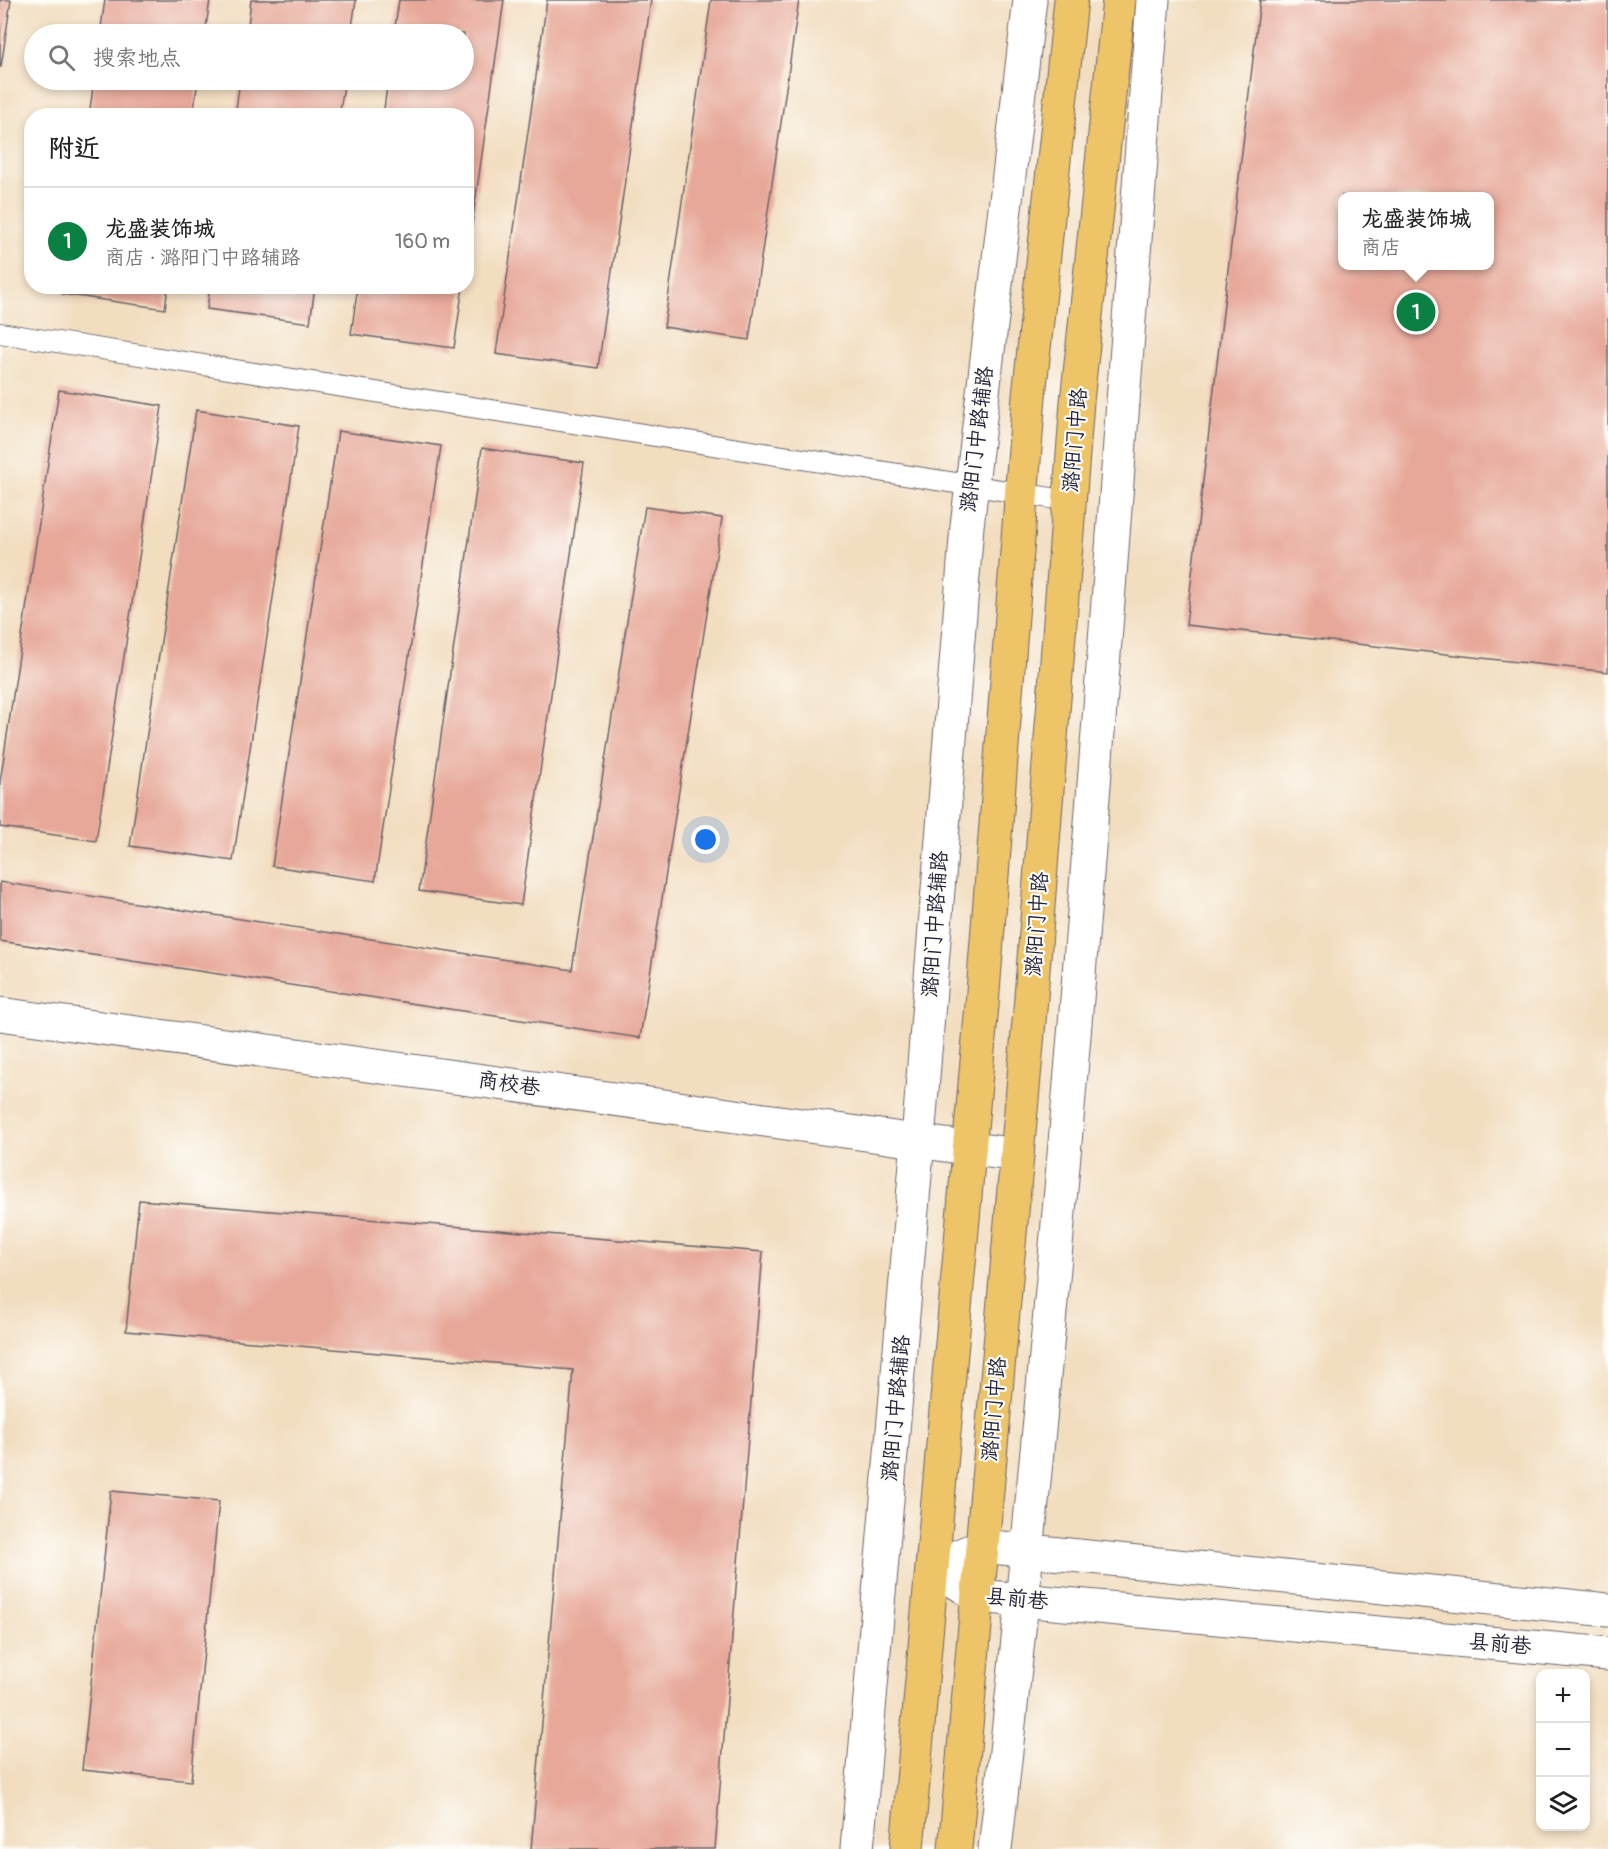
<!DOCTYPE html>
<html lang="zh">
<meta charset="utf-8">
<style>
body{margin:0;font-family:Pangolin,"LXGW WenKai TC",sans-serif;background:#f2f2f2;color:#222}
.controls{position:absolute;right:18px;bottom:18px;display:grid;overflow:hidden;border-radius:12px;box-shadow:0 3px 9px #0003}
.controls button{width:54px;height:54px;display:grid;place-items:center;padding:0;border:0;border-bottom:2px solid #e0e0e0;background:#fff;color:#222;font:30px sans-serif}
.you{position:absolute;left:706px;top:840px;width:21px;height:21px;margin:-15px;border:4px solid #fff;border-radius:50%;background:#1a73e8;box-shadow:0 0 0 9px #1a73e833}
.badge{display:grid;place-items:center;width:39px;height:39px;border-radius:50%;background:#0b8043;color:#fff;font-size:20px;font-weight:700}
.pin{position:absolute;translate:-50% -50%;border:3px solid #fff;box-shadow:0 2px 6px #0006}
.popup{position:absolute;left:1338px;top:192px;width:156px;height:78px;box-sizing:border-box;display:grid;place-content:center;border-radius:12px;background:#fff;filter:drop-shadow(0 2px 4px #0005);font-size:20px;white-space:nowrap;color:#767676}
.popup b{font-size:22px;color:#222}
.popup::after{content:'';position:absolute;left:50%;top:100%;margin-left:-12px;border:12px solid transparent;border-top-color:#fff}
.list{margin:0;padding:0;list-style:none}
h2{display:flex;justify-content:space-between;align-items:center;height:78px;margin:0;padding:0 24px;font-size:26px}
h2 small{font-size:20px;font-weight:400;color:#767676}
.list li{display:grid;grid-template-columns:39px 1fr auto;gap:18px;align-items:center;box-sizing:border-box;height:108px;padding:0 24px;border-top:2px solid #e0e0e0}
.list b{display:block;font-size:22px;white-space:nowrap}
.list p{margin:0;font-size:20px;white-space:nowrap;color:#767676}
.list em{font-size:20px;font-style:normal;color:#767676}
.icon{flex:none;width:33px;height:33px;fill:none;stroke:currentColor;stroke-width:2;stroke-linecap:round;stroke-linejoin:round}
.map{position:relative;flex:none;width:1608px;height:1849px;overflow:hidden}
.search{position:absolute;background:#fff;box-shadow:0 3px 9px #0003;left:24px;top:24px;width:450px;height:66px;display:flex;align-items:center;gap:15px;box-sizing:border-box;padding:0 21px;border-radius:33px;color:#767676;font-size:22px}
.panel{position:absolute;background:#fff;box-shadow:0 3px 9px #0003;left:24px;top:108px;width:450px;height:186px;border-radius:24px}
.map>svg:first-child{display:block}
.building{fill:#e7a899;fill-rule:evenodd}
.lines{fill:none;stroke-linecap:round;stroke-linejoin:round}
.service-casing{stroke:#6b6369;stroke-width:22}
.minor-casing{stroke:#6b6369;stroke-width:35}
.primary-casing{stroke:#6b6369;stroke-width:35}
.service{stroke:#fff;stroke-width:20}
.minor{stroke:#fff;stroke-width:33}
.primary{stroke:#eec469;stroke-width:33}
.labels{text-anchor:middle;dominant-baseline:central;stroke-width:4.5;stroke-linejoin:round;paint-order:stroke}
.street-label{font-size:21px;fill:#22223b;stroke:#fdfcf7}
</style>
<div class="map">
<svg width="1608" height="1849" viewBox="0 0 1608 1849">
<rect width="100%" height="100%" fill="#fdfcf7"/>
<filter id="ink" filterUnits="userSpaceOnUse"><feTurbulence type="fractalNoise" baseFrequency=".0167" numOctaves="2"/><feDisplacementMap in="SourceGraphic" scale="12" xChannelSelector="R" yChannelSelector="G"/><feConvolveMatrix kernelMatrix="1 2 1 2 8 2 1 2 1" color-interpolation-filters="sRGB"/></filter>
<filter id="wash" filterUnits="userSpaceOnUse"><feTurbulence type="fractalNoise" baseFrequency=".008" numOctaves="4" result="noise"/><feDisplacementMap in="SourceGraphic" scale="24" xChannelSelector="R" yChannelSelector="G"/><feGaussianBlur stdDeviation="1.35" result="paint"/><feColorMatrix in="noise" values="0 0 0 0 0 0 0 0 0 0 0 0 0 0 0 0 0 1.4 0 .05"/><feComposite in="paint" operator="in"/></filter>
<g filter="url(#wash)">
<rect width="100%" height="100%" fill="#f2ddbf"/>
<g id="blocks">
<g class="building">
<polygon points="0,0 11,0 1,67 0,67"/>
<polygon points="105,0 210,0 205,34 100,34"/>
<polygon points="251,0 356,0 351,34 247,34"/>
<polygon points="399,0 504,0 468,252 466,116 383,116 388,80 464,80 464,34 394,34"/>
<polygon points="547,0 651,0 598,368 496,354"/>
<polygon points="711,0 799,0 749,340 664,327"/>
<path d="M1260,0H1608V672L1186,625ZM1342,196H1490V266H1342Z"/>
<polygon points="94,80 198,80 193,116 89,116"/>
<polygon points="240,80 345,80 339,116 235,116"/>
<polygon points="64,286 168,286 165,309 63,294"/>
<polygon points="210,286 315,286 310,323 207,309"/>
<polygon points="358,286 463,286 454,348 351,334"/>
<polygon points="59,390 162,406 96,841 0,827 0,782"/>
<polygon points="196,410 299,426 233,861 130,846"/>
<polygon points="338,431 441,446 375,881 272,866"/>
<polygon points="482,448 584,463 521,905 419,891"/>
<polygon points="645,507 722,518 640,1038 0,941 0,882 572,970"/>
<polygon points="139,1200 763,1252 715,1849 531,1849 573,1370 126,1331"/>
<polygon points="111,1491 219,1501 191,1781 82,1770"/>
</g>
</g>
</g>
<g filter="url(#ink)">
<use href="#blocks" fill-opacity="0" stroke="#6b6369" stroke-width="1.5"/>
<g class="lines">
<defs>
<polyline id="service" points="0,333 1070,501"/>
<g id="minor">
<polyline points="0,1014 1017,1155"/>
<polyline points="933,1567 978,1596 1608,1654"/>
<polyline points="933,1567 982,1546 1608,1610"/>
<polyline points="857,1849 918,1140 967,526 1030,0"/>
<path d="M995,1849C1066,1235 1106,617 1153,0"/>
</g>
<g id="primary">
<polyline points="907,1849 982,1005 1029,396 1071,0"/>
<polyline points="955,1849 1030,1010 1077,402 1119,0"/>
</g>
</defs>
<use href="#service" class="service-casing"/>
<use href="#minor" class="minor-casing"/>
<use href="#primary" class="primary-casing"/>
<use href="#service" class="service"/>
<use href="#minor" class="minor"/>
<use href="#primary" class="primary"/>
</g>
</g>
<g class="labels">
<g class="street-label">
<text transform="translate(977 439) rotate(-83)">潞阳门中路辅路</text>
<text transform="translate(1075 440) rotate(-85)">潞阳门中路</text>
<text transform="translate(935 924) rotate(-86)">潞阳门中路辅路</text>
<text transform="translate(1037 924) rotate(-86)">潞阳门中路</text>
<text transform="translate(509 1084) rotate(8)">商校巷</text>
<text transform="translate(896 1408) rotate(-85)">潞阳门中路辅路</text>
<text transform="translate(994 1409) rotate(-85)">潞阳门中路</text>
<text transform="translate(1017 1599) rotate(6)">县前巷</text>
<text transform="translate(1500 1644) rotate(5)">县前巷</text>
</g>
</g>
</svg>
<div class="controls">
<button>+</button>
<button>−</button>
<button><svg class="icon" aria-label="layers" viewBox="0 0 24 24"><path d="M12 4l9 5-9 5-9-5zM3 14l9 5 9-5"/></svg></button>
</div>
<div class="you"></div>
<div class="pin badge" style="left:1416px;top:312px">1</div>
<div class="popup"><b>龙盛装饰城</b>商店</div>
<div class="search"><svg class="icon" aria-label="search" viewBox="0 0 24 24"><circle cx="10" cy="10" r="6"/><path d="M15 15l6 6"/></svg>搜索地点</div>
<section class="panel">
<h2>附近<small></small></h2>
<ul class="list">
<li><span class="badge">1</span><div><b>龙盛装饰城</b><p>商店 · 潞阳门中路辅路</p></div><em>160 m</em></li>
</ul>
</section>
</div>
